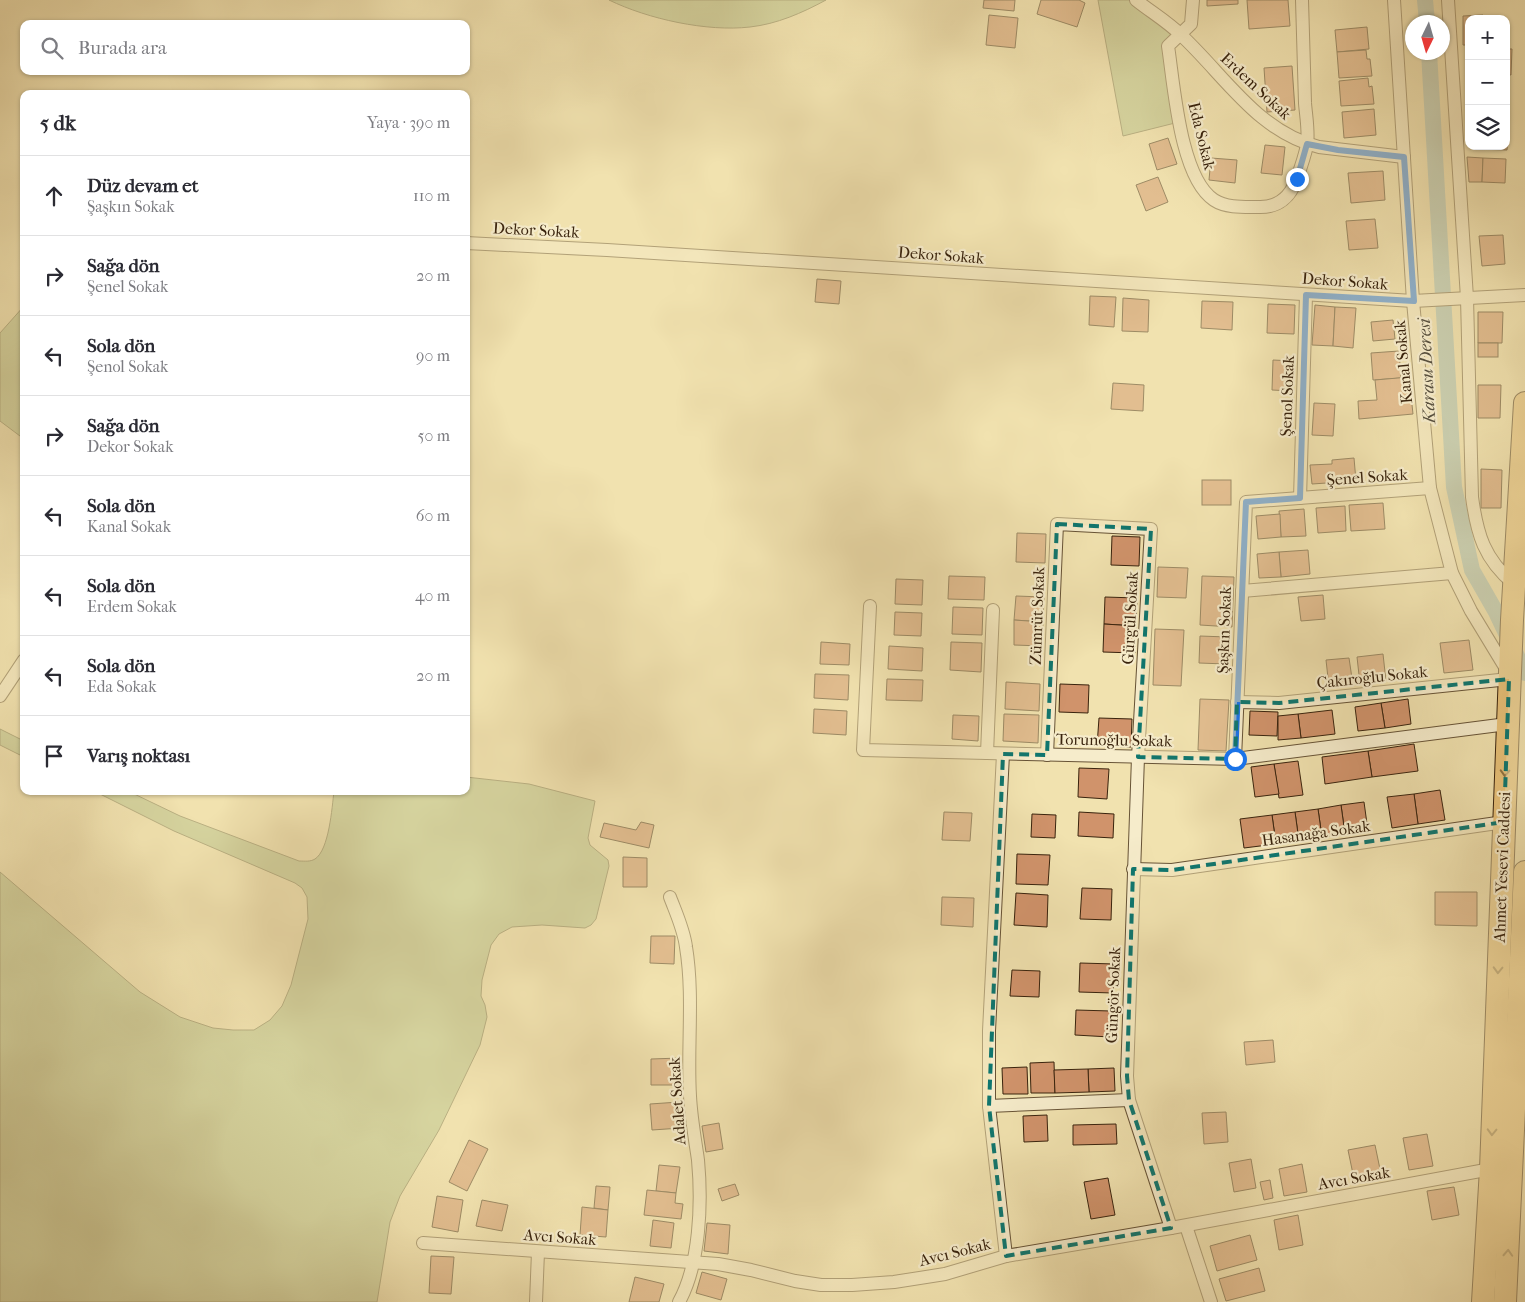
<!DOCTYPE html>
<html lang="tr">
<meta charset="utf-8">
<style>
body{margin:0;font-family:"IM FELL French Canon",serif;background:#f7f7f7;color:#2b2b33}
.controls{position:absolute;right:15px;top:15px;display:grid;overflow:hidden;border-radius:10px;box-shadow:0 1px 4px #0004}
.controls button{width:45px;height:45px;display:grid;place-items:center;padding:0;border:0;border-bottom:1px solid #e1e1e2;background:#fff;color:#2b2b33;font:25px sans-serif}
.compass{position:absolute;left:1405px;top:15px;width:45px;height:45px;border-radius:50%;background:#fff;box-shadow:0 1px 4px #0004;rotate:185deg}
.stop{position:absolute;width:15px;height:15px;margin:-11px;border:4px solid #1a73e8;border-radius:50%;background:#fff}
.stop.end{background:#1a73e8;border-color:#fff;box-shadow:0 1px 5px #0008}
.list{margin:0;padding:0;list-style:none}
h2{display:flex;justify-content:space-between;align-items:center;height:65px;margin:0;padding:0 20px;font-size:21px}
h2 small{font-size:16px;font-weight:400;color:#7c7c81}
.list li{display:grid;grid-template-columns:32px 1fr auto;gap:15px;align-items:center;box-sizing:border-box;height:80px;padding:0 20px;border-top:1px solid #e1e1e2}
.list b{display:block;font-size:19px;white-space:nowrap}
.list p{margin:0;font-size:16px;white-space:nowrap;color:#7c7c81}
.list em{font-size:16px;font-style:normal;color:#7c7c81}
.icon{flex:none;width:28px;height:28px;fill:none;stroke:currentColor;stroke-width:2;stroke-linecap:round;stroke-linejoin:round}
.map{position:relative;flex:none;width:1525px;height:1302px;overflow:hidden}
.search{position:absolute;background:#fff;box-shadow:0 1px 4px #0004;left:20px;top:20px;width:450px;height:55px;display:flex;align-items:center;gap:12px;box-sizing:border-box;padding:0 18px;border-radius:10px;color:#7c7c81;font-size:19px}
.panel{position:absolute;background:#fff;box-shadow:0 1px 4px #0004;left:20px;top:90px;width:450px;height:705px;border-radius:10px}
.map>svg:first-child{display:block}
.green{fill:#b7c48d;stroke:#78744d}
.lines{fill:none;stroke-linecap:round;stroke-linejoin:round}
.canal{stroke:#9fbcb6;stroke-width:16}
.building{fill:#d0936b;stroke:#39230d}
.street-casing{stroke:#675336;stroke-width:14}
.highway-casing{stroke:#39230d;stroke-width:24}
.street{stroke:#f6eccb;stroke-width:12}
.highway{stroke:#e8c178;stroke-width:22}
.oneway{stroke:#907242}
.route{stroke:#1a73e8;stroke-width:6}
.marked{fill:none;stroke:#0f766e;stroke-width:4;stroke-dasharray:10 6;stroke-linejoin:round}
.labels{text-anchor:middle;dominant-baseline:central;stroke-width:4.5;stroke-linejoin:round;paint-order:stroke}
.street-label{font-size:16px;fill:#39230d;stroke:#f6eccb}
.water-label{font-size:18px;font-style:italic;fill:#585140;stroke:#f6eccb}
</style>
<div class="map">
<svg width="1525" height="1302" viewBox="0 0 1525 1302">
<rect width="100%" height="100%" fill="#f1e2af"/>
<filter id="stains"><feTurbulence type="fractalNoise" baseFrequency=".004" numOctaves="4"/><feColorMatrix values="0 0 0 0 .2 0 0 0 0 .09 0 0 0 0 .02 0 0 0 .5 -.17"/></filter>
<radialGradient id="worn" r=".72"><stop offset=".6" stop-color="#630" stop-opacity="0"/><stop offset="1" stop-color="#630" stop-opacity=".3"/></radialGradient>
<g class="green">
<path d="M609,0H826C802,13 777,24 750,27C707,32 648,19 609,0Z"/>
<polygon points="1098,0 1136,0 1181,34 1168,47 1179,122 1123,136"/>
<polygon points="24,306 24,439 0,421 0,333"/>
<polygon points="0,729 24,741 24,757 0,745"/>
<path d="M466,777L529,784L595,801L588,838L590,845L608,860L609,866L596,919L591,925L585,928L542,925L512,927L499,934L491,945L482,980L481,996L485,1005L487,1017L480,1045L439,1130L400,1196L390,1222L377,1302H0V872L140,992L180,1017L213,1028L233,1030H254L270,1020L282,1006L291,985L308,919L307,897L302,888L295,883L174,831L94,791H128L180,816L299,861C305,861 310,862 315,859C329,850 332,808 334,791H466Z"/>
</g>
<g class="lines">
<g class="canal">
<polyline points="1425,0 1427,22"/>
<polyline points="1429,52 1454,487 1472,570 1496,612 1525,673"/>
</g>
</g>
<g class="building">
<polygon points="984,0 1015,0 1014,11 983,8"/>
<polygon points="1041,0 1079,0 1085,3 1077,27 1037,14"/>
<polygon points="1207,0 1238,0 1238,4 1207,6"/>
<polygon points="1247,0 1288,0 1290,26 1249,29"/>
<polygon points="989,15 1018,18 1015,48 986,45"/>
<polygon points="1483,15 1484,19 1469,19 1469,45 1463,45 1463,16"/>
<polygon points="1367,27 1369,49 1337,52 1335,30"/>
<polygon points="1506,49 1512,49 1511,75 1506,74"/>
<polygon points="1366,50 1367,59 1370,59 1372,76 1339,78 1337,52"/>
<polygon points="1292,66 1295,110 1267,112 1264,68"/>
<polygon points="1368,78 1369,87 1372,86 1374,104 1341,106 1339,81"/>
<polygon points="1374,109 1376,135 1344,138 1342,112"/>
<polygon points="1506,121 1509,122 1507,150 1477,149 1477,146 1506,146"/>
<polygon points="1168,138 1177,164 1157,170 1149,144"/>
<polygon points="1265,145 1285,147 1282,175 1261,173"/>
<polygon points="1467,157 1483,158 1482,182 1469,182"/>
<polygon points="1211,158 1237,160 1235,183 1209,180"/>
<polygon points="1483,158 1506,159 1505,183 1482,182"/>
<polygon points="1383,171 1385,200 1351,203 1348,173"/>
<polygon points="1158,177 1168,202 1146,211 1136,185"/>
<polygon points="1375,219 1378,248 1349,250 1346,221"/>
<polygon points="1503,235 1505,264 1482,266 1479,236"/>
<polygon points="817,279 841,281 839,304 815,302"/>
<polygon points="1090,296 1116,297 1114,327 1089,325"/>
<polygon points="1123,298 1149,300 1148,332 1122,331"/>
<polygon points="1202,301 1233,302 1232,330 1201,328"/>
<polygon points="1268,304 1295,305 1294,334 1267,333"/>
<polygon points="1315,305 1335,307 1333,346 1312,345"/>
<polygon points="1335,307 1356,308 1353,348 1333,346"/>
<polygon points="1478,312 1503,312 1502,343 1478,343"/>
<polygon points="1393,320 1395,339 1373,341 1371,322"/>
<rect x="1478" y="343" width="20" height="14"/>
<polygon points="1399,351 1401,378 1373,380 1371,353"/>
<polygon points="1273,360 1293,361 1292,391 1272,390"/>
<polygon points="1409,377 1413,414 1359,419 1358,401 1377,400 1375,380"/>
<polygon points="1113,383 1144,385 1143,411 1111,409"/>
<polygon points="1478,385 1501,385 1500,418 1478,418"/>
<polygon points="1314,403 1335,404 1333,436 1312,435"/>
<polygon points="1354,458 1356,481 1312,484 1310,465 1332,464 1332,460"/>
<polygon points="1481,469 1502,470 1501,508 1481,508"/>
<rect x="1202" y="480" width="29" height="25"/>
<polygon points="1383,503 1385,529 1351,531 1349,505"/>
<polygon points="1345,506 1346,531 1318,533 1316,508"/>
<polygon points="1304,509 1306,536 1281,537 1279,511"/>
<polygon points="1280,514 1281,537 1258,539 1256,516"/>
<polygon points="1017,533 1046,534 1045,563 1016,562"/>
<polygon points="1112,536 1140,537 1139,566 1111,565"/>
<polygon points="1308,550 1310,574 1281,577 1279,552"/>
<polygon points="1279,552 1281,577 1259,578 1257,554"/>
<polygon points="1158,567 1188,568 1186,598 1157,597"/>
<polygon points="949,576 985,577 984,600 948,599"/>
<polygon points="1202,576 1234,577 1232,627 1200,625"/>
<polygon points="896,579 923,580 922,605 895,604"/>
<polygon points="1323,595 1325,619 1301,621 1298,597"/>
<polygon points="1016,596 1044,597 1043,622 1014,620"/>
<polygon points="1105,597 1137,598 1136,626 1104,624"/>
<polygon points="953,607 983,608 982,635 952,634"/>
<polygon points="895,612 922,613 921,636 894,635"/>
<polygon points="1014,620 1043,622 1042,646 1014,645"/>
<polygon points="1104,624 1136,626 1135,653 1103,652"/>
<polygon points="1155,629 1184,630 1181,686 1153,685"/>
<polygon points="1200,636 1227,637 1226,664 1199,663"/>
<polygon points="1469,640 1473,670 1444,673 1440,643"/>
<polygon points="821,642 850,644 849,665 820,664"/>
<polygon points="951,642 982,643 981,672 950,670"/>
<polygon points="889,646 923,648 922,671 888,669"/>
<polygon points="1383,654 1386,681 1360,684 1357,657"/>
<polygon points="1349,658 1353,685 1329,687 1326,660"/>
<polygon points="815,674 849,675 848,700 814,698"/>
<polygon points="887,679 923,680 922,701 886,700"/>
<polygon points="1006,682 1040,684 1039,711 1005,709"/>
<polygon points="1060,684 1089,685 1088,713 1059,712"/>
<polygon points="1200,699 1229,700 1226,751 1198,750"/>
<polygon points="1408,699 1411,724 1385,728 1381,703"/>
<polygon points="1381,703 1385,728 1358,731 1355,707"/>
<polygon points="814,709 847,711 846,735 813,733"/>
<polygon points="1332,710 1335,734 1301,738 1298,714"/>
<polygon points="1250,711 1278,712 1277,736 1249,735"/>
<polygon points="1004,714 1039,715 1038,743 1003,741"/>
<polygon points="1298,714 1301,738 1278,740 1278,716"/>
<polygon points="953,715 979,716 978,741 952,739"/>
<polygon points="1099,718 1132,719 1131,747 1097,746"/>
<polygon points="1414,744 1418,771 1372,777 1368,751"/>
<polygon points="1368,751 1372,777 1325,784 1322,757"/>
<polygon points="1298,761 1303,795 1279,798 1274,764"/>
<polygon points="1274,764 1279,794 1255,797 1251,767"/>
<polygon points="1079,768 1109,769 1107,799 1078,797"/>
<polygon points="1440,790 1445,820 1418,824 1414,794"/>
<polygon points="1414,794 1418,824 1392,828 1387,797"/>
<polygon points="1364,802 1368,831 1345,834 1341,805"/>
<polygon points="1341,805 1345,834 1322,837 1318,809"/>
<polygon points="1318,809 1322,837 1299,841 1295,812"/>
<polygon points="944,812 972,813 970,841 942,840"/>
<polygon points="1079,812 1114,814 1113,838 1078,836"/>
<polygon points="1295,812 1299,841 1276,844 1272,815"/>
<polygon points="1032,814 1056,815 1055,838 1031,837"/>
<polygon points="1272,815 1276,844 1244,848 1240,819"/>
<polygon points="641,822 654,825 649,848 600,837 604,823 636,830"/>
<polygon points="1017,854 1050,855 1048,885 1016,884"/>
<polygon points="623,857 647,858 647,887 623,887"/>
<polygon points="1082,888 1112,889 1111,920 1080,919"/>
<polygon points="1435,892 1477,892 1477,926 1435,925"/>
<polygon points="1016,893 1048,895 1047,927 1014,925"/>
<polygon points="942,897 974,898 973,927 941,925"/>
<polygon points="651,936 675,936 674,964 650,963"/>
<polygon points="1080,963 1115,964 1113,993 1079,992"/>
<polygon points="1012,970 1040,971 1039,997 1010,996"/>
<polygon points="1076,1010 1111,1011 1110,1037 1075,1035"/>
<polygon points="1273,1040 1275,1062 1246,1065 1244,1042"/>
<polygon points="680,1058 680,1085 651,1085 651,1059"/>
<polygon points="1054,1062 1055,1093 1031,1093 1030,1063"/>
<polygon points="1027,1067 1028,1094 1003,1094 1002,1068"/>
<polygon points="1114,1068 1115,1091 1089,1092 1088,1069"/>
<polygon points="1088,1069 1089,1092 1055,1093 1054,1070"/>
<polygon points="679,1102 681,1128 652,1130 650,1104"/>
<polygon points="1226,1112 1228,1142 1204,1144 1202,1113"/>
<polygon points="1047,1115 1048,1141 1024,1142 1023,1116"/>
<polygon points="719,1123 723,1149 706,1152 702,1126"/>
<polygon points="1116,1124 1117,1144 1073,1145 1073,1125"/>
<polygon points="1427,1134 1433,1166 1409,1170 1403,1138"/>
<polygon points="469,1140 488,1149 467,1191 449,1182"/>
<polygon points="1375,1145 1381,1174 1354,1179 1348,1150"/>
<polygon points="1251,1159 1256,1188 1234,1192 1229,1163"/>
<polygon points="1302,1164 1307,1192 1284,1196 1279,1169"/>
<polygon points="659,1165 680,1167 676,1193 656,1191"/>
<polygon points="1108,1178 1115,1215 1091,1219 1084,1182"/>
<polygon points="1270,1180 1273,1198 1264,1200 1260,1182"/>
<polygon points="735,1184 739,1195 722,1201 718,1189"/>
<polygon points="596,1186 610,1187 608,1210 594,1208"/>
<polygon points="1454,1187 1459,1215 1432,1220 1427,1191"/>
<polygon points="647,1190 676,1193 675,1203 683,1204 681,1219 644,1215"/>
<polygon points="437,1196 463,1200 458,1232 432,1227"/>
<polygon points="482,1200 508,1205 502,1231 476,1226"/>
<polygon points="582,1207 608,1210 606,1237 580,1235"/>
<polygon points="1298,1215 1303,1245 1279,1250 1274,1220"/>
<polygon points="653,1220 674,1223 671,1248 650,1246"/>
<polygon points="707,1223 730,1225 728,1254 704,1251"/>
<polygon points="1250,1235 1257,1260 1217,1271 1210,1246"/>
<polygon points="431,1256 454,1257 451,1294 429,1293"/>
<polygon points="1259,1268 1265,1291 1226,1301 1219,1279"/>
<polygon points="702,1272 727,1279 721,1300 696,1293"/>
<polygon points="635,1277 664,1284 659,1302 629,1302"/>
</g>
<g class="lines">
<defs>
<g id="street">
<path d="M1136,0C1151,12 1168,22 1181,35C1225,76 1258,132 1319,147L1404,157"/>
<path d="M1193,0L1191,24L1168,46C1174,85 1180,178 1214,200C1226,208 1244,207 1258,207C1279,208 1291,196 1297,178C1301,167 1305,155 1307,145C1309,132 1306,116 1305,103C1304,69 1303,34 1302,0"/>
<polyline points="1394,0 1413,301 1430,488 1452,573 1471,611 1508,672"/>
<path d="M1448,0L1467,298L1472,497C1477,534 1484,559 1514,584"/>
<polyline points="466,243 607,250 1413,301 1525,295"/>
<polyline points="1300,498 1306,295"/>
<polyline points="1242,591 1452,573"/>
<polyline points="870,606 863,750 1235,759 1507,724"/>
<polyline points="0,696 24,660"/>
<polyline points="1237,702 1279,703 1509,679"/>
<polyline points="987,753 993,610"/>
<polyline points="1003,754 989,1031 989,1106 1006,1256"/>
<polyline points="1047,755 1057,524 1151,529 1138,757 1127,1076 1129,1100 1171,1228"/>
<polyline points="1235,759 1246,502 1430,488"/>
<polyline points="1133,869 1172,870 1504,822"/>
<path d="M670,897C676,913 684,930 686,947C694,996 687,1047 690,1096C691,1117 695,1139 698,1160C702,1203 700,1264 679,1302"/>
<polyline points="989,1106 1129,1100"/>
<polyline points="1186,1226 1211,1302"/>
<polyline points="423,1243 718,1264 751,1270 795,1281 821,1285 852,1285 894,1282 945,1274 1006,1256 1171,1228 1491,1169"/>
<polyline points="536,1302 538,1252"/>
</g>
<g id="highway">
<polyline points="1483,1302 1491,1169 1512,620 1525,403"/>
<polyline points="1505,1302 1525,872"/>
</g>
</defs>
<use href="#street" class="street-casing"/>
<use href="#highway" class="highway-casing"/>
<use href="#street" class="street"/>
<use href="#highway" class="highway"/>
</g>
<defs><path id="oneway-chevron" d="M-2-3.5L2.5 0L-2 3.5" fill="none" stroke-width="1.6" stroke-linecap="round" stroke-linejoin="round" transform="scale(1.25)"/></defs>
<g class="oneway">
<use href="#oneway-chevron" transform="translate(1505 773) rotate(92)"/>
<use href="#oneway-chevron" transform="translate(1498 970) rotate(92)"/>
<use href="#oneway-chevron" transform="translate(1492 1132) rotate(92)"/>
<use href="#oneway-chevron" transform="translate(1508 1253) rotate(-87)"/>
</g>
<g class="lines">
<polyline class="route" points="1235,759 1246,502 1300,498 1306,295 1414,301 1404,157 1338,150 1307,144 1297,179"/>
</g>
<path d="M0 0H1525V1302H0ZM1057,524L1151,529L1138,757L1235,759L1237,702L1279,703L1509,679L1504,822L1172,870L1133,869L1127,1076L1129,1100L1171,1228L1006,1256L989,1106L1003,754L1047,755Z" fill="#f1e2af" fill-opacity=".55" fill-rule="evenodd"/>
<path class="marked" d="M1057,524L1151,529L1138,757L1235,759L1237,702L1279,703L1509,679L1504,822L1172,870L1133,869L1127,1076L1129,1100L1171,1228L1006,1256L989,1106L1003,754L1047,755Z"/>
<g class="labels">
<g class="street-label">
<text transform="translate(1256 86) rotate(43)">Erdem Sokak</text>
<text transform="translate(1202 136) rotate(76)">Eda Sokak</text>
<text transform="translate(536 230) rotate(3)">Dekor Sokak</text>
<text transform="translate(941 255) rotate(4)">Dekor Sokak</text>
<text transform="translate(1345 281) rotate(4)">Dekor Sokak</text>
<text transform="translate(1403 362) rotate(-95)">Kanal Sokak</text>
<text transform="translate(1287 396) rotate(-88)">Şenol Sokak</text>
<text transform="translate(1367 477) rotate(-4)">Şenel Sokak</text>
<text transform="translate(1037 616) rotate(-88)">Zümrüt Sokak</text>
<text transform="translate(1130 618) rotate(-87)">Gürgül Sokak</text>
<text transform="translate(1224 630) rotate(-88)">Şaşkın Sokak</text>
<text transform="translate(1372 677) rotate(-6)">Çakıroğlu Sokak</text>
<text transform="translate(1114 740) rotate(1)">Torunoğlu Sokak</text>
<text transform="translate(1316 833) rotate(-8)">Hasanağa Sokak</text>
<text transform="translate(1502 867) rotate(-88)">Ahmet Yesevi Caddesi</text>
<text transform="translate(1113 995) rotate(-88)">Güngör Sokak</text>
<text transform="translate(677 1101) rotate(-94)">Adalet Sokak</text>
<text transform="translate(1354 1178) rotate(-10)">Avcı Sokak</text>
<text transform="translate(560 1237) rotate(4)">Avcı Sokak</text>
<text transform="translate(955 1252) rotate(-14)">Avcı Sokak</text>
</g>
<g class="water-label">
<text transform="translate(1427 371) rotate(-93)">Karasu Deresi</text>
</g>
</g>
<rect width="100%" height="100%" filter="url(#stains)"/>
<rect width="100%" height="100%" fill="url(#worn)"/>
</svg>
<div class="controls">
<button>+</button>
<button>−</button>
<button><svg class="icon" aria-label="layers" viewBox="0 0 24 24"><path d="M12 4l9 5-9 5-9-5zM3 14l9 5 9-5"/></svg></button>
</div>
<svg class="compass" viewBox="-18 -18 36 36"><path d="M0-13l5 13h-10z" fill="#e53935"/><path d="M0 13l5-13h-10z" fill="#7c7c81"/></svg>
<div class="stop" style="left:1235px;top:759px"></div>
<div class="stop end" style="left:1297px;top:179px"></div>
<div class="search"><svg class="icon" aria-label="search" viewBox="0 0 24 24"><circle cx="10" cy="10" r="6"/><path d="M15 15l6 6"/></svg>Burada ara</div>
<section class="panel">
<h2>5 dk<small>Yaya · 390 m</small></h2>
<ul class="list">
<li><svg class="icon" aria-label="ahead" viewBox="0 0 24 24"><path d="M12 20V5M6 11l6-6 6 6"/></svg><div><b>Düz devam et</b><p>Şaşkın Sokak</p></div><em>110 m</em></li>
<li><svg class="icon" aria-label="right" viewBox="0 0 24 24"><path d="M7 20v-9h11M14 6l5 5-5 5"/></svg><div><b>Sağa dön</b><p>Şenel Sokak</p></div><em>20 m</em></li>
<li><svg class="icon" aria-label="left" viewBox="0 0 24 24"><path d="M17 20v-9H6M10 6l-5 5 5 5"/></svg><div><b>Sola dön</b><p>Şenol Sokak</p></div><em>90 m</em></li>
<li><svg class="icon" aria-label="right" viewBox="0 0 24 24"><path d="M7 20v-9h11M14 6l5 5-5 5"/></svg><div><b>Sağa dön</b><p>Dekor Sokak</p></div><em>50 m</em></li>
<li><svg class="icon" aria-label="left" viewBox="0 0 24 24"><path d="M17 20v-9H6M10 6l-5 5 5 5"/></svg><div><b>Sola dön</b><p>Kanal Sokak</p></div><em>60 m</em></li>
<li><svg class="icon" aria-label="left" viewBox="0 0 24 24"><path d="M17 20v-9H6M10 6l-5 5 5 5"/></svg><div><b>Sola dön</b><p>Erdem Sokak</p></div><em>40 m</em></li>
<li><svg class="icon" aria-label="left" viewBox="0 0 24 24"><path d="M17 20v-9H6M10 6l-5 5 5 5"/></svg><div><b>Sola dön</b><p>Eda Sokak</p></div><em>20 m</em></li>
<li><svg class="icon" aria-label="arrive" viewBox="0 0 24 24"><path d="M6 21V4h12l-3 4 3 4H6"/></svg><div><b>Varış noktası</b></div></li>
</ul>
</section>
</div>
